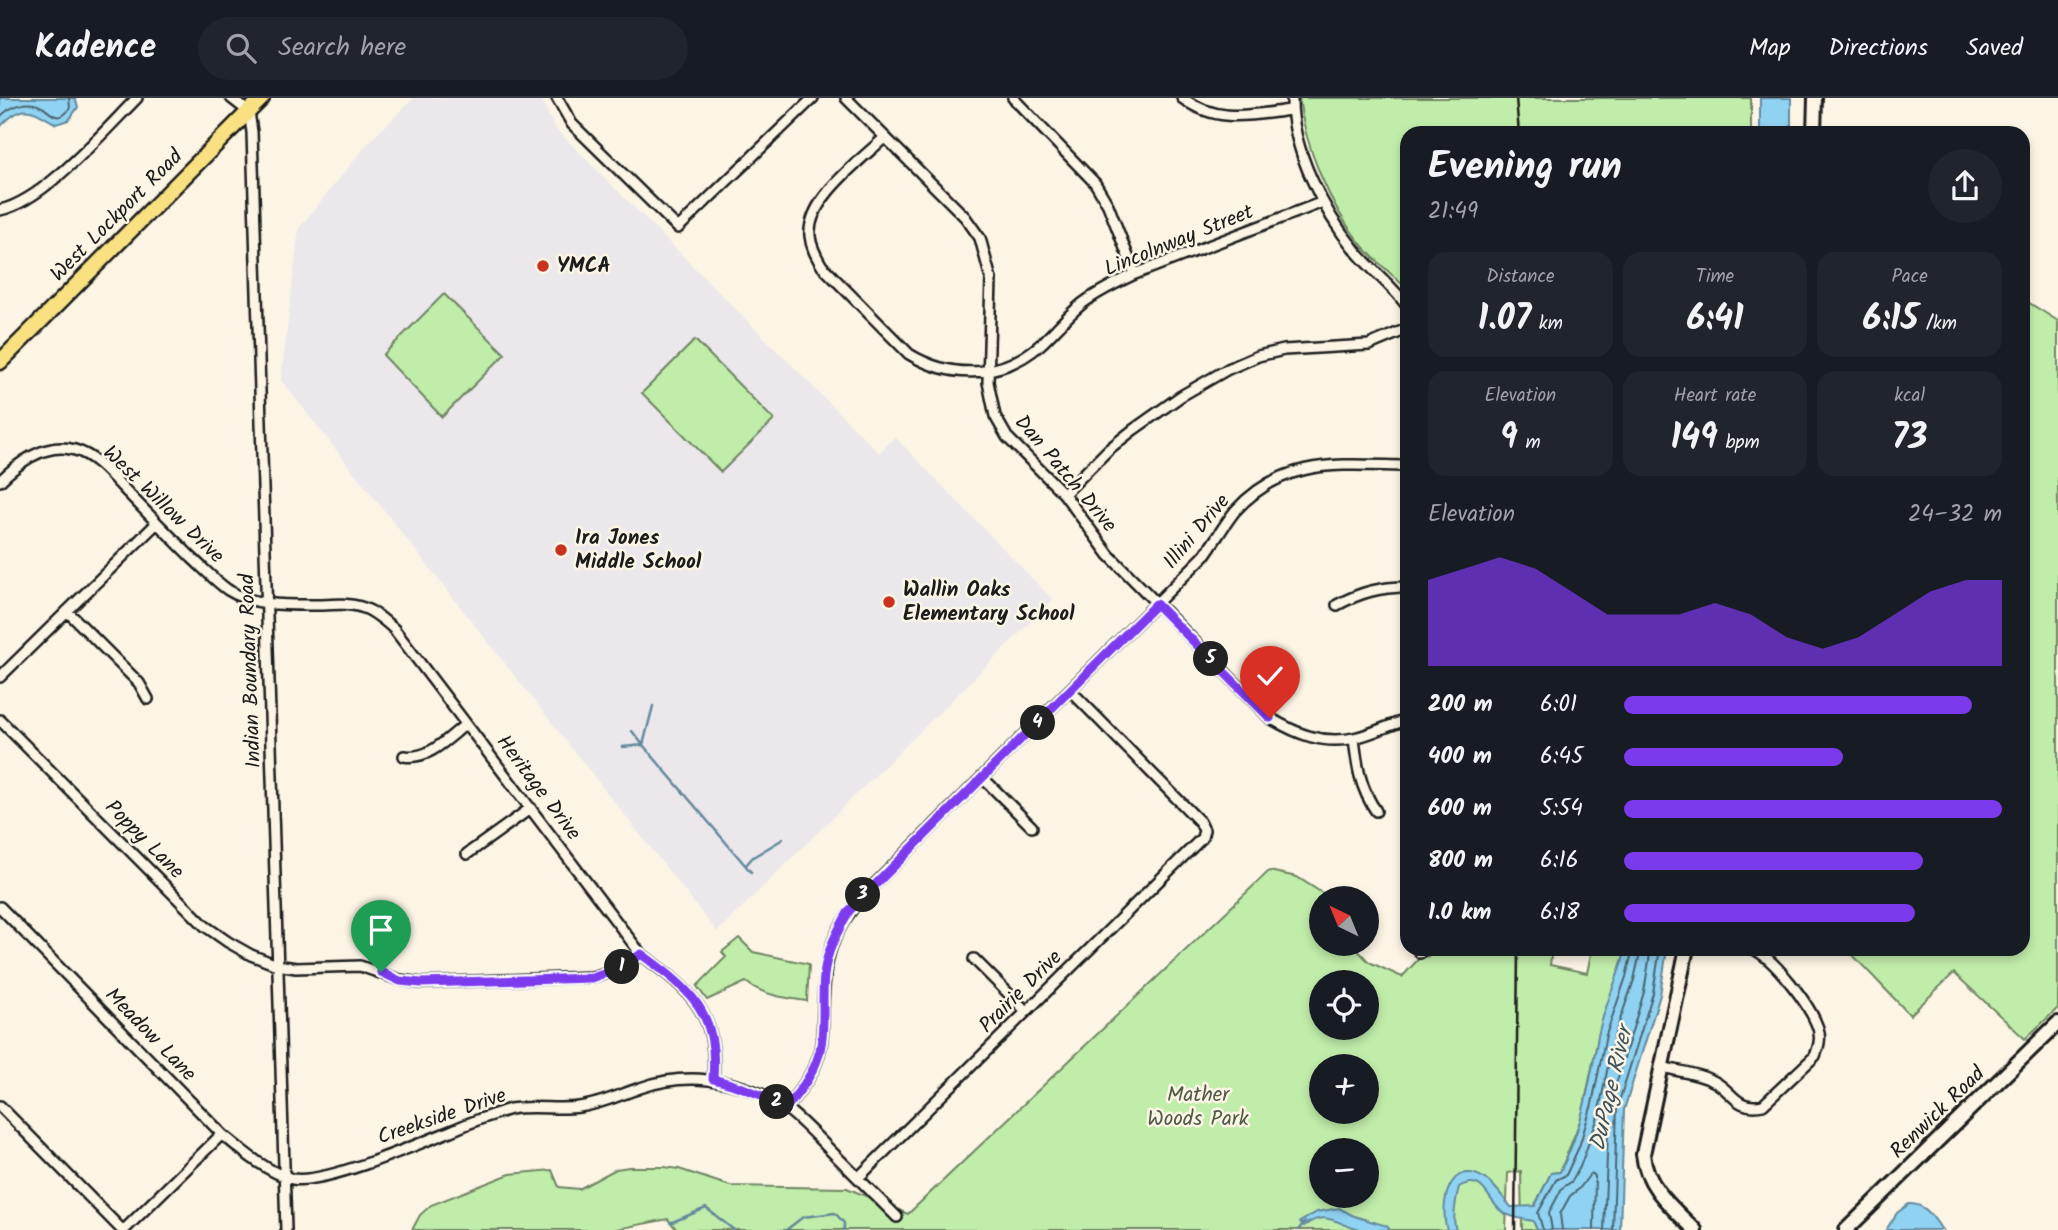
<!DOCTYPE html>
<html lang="en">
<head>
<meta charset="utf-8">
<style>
	:root { --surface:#171b24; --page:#20242c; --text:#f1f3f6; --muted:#9ea1a6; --line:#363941; --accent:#7c3aed }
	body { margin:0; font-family:Kalam,sans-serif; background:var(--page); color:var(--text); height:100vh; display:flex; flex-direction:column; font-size:26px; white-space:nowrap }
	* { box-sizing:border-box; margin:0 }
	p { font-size:23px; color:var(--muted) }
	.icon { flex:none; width:38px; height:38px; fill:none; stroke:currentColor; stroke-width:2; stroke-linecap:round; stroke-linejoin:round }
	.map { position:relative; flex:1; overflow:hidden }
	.side { position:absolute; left:1400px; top:28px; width:630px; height:830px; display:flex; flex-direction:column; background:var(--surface); border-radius:21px; box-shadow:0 4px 10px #0003 }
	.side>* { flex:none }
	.needle { width:46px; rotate:317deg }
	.controls { position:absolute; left:1309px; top:788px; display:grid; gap:14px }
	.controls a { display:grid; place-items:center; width:70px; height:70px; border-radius:50%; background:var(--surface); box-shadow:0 4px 10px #0003; font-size:35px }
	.pin { position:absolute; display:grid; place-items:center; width:60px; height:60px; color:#fff; margin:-72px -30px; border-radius:50% 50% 50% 0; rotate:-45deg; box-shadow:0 0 7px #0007 }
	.pin .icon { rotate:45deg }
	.km { position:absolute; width:35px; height:35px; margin:-18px; border-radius:50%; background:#222; color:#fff; font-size:19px; line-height:35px; text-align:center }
	.round { display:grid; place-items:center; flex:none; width:74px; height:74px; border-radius:37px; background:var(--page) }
	.summary { display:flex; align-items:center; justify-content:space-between; height:119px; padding:0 28px }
	h1 { font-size:38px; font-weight:600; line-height:52px }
	.figures { display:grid; grid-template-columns:repeat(3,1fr); gap:10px; height:119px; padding:7px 28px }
	.figures div { display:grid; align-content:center; border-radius:18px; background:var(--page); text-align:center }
	.figures b { font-size:35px; font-weight:600 }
	.figures small { font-size:19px; font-weight:400 }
	.figures p { font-size:19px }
	.chart { height:196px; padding:14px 28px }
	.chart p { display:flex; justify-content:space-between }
	.chart svg { width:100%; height:126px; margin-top:7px; fill:var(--accent); opacity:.7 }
	ul { padding:0 28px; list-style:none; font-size:23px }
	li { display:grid; grid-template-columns:112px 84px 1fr; align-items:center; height:52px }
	li i { height:18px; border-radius:9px; background:var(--accent) }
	header { display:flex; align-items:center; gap:42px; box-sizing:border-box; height:98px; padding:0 35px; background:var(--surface); border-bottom:2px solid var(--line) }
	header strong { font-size:33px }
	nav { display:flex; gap:38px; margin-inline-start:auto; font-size:24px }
	.search { width:490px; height:63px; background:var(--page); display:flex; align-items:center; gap:18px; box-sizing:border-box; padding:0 24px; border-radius:38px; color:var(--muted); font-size:26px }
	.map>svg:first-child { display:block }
	.built { fill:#ebe7eb }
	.green { fill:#c1edaa; stroke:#6e8463; stroke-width:2; fill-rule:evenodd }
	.water { fill:#90d2f2; stroke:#62899c; stroke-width:2 }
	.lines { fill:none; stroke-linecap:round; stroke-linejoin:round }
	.shore { stroke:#4a6572; stroke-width:2 }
	.stream { stroke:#62899c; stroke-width:2.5 }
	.street-casing { stroke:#1c1c1c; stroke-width:14 }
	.secondary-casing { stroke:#1c1c1c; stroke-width:18 }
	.primary-casing { stroke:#1c1c1c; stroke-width:19 }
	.street { stroke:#fcf5e5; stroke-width:9 }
	.secondary { stroke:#fcf5e5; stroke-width:12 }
	.primary { stroke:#f9e181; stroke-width:14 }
	.rail { stroke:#1c1c1c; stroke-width:2.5 }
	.route-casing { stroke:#fff; stroke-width:14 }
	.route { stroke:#7c3aed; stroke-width:9 }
	.poi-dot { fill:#c8321e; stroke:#fcf5e5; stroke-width:2.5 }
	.labels { text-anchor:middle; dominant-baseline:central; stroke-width:5; stroke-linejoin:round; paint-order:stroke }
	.street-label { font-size:21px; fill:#1c1c1c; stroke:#fcf5e5 }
	.poi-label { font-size:21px; font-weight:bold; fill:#1c1c1c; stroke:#fcf5e5; text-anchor:start }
	.park-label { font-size:21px; fill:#4e5b47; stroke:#fcf5e5 }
	.water-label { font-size:23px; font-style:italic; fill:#3f535c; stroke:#fcf5e5 }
</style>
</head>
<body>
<header>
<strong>Kadence</strong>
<div class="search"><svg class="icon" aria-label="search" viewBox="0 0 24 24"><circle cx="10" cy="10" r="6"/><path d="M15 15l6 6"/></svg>Search here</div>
<nav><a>Map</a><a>Directions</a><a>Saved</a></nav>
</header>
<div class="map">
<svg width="2058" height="1132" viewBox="0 0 2058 1132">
	<rect width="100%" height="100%" fill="#fcf5e5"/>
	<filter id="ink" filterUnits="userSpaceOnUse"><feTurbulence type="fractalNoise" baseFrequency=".0143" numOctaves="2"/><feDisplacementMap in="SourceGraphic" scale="14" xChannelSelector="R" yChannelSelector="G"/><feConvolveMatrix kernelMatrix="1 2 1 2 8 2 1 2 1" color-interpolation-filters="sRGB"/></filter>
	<g filter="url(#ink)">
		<path class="built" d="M414 0H541L554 29 879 355 895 339 1053 502 717 834 281 282 299 130 370 43Z"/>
		<path class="green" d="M1299 0H1751V35H1407V191C1392 176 1374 162 1360 145 1329 107 1305 48 1299 0Z
			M444 196 505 256 442 319 383 257Z
			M2023 201 2058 223V910L2025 941 1954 875 1910 917 1847 851 2023 850Z
			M695 242 774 322 721 374 642 295Z
			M1269 773 1297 779 1330 800H1321V845H1351L1369 864 1402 879 1424 855 1428 859 1434 851H1552L1550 867 1587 875 1592 851H1626L1599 935 1582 1018 1560 1074 1551 1075 1531 1115 1537 1132H1522L1521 1073 1508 1075 1506 1132H677L668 1121 612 1132H412L420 1117 431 1107 510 1076 552 1072 559 1089 579 1091 616 1071 629 1069H664L679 1071 730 1088 847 1090 908 1116ZM1321 884H1367V929H1321ZM1321 968H1367V1013H1321ZM1321 1052H1367V1097H1321Z
			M739 840 753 854 809 866 807 903C786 900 762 897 746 884L707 902 697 888 726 859 722 854Z"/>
		<path class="water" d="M0 0H75L78 9 69 22 56 26C31 11 23 4 0 29Z
			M1760 0H1791V35H1760Z
			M1626 851H1667L1660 897 1624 1012 1620 1132H1537L1533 1123C1523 1121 1510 1120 1501 1113 1487 1102 1484 1075 1459 1089 1456 1099 1452 1122 1456 1132H1447C1439 1108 1449 1059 1484 1080 1495 1086 1502 1099 1511 1109L1535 1108 1551 1075 1560 1074C1582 1032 1590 984 1598 938 1604 908 1618 880 1626 851Z
			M1909 1106C1925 1105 1933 1119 1942 1132H1886L1897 1115Z
			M1339 1110 1354 1118 1387 1128 1390 1132C1381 1132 1371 1132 1362 1132 1339 1129 1328 1110 1304 1128L1300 1124 1317 1114Z"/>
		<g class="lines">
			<path class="shore" d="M0 19C10 8 28 1 42 9 46 11 51 17 56 18 63 20 67 14 70 10L69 0
				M1543 1132 1538 1115 1556 1082 1566 1077 1579 1049 1592 1006 1606 937 1626 879 1633 850
				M1552 1132 1549 1115 1562 1090 1571 1084 1580 1069 1597 1022 1614 939 1634 882 1641 850
				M1562 1132 1560 1116 1570 1098 1579 1091 1591 1075 1595 1078 1594 1132
				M1604 1132 1609 1009 1644 894 1651 850
				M1613 1132 1617 1010 1653 895 1660 850"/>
			<path class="stream" d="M653 608 643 647 751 774
				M632 633 643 647
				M623 649 643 647
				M746 767 753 759 783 741
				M670 1125 706 1110 734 1132
				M786 1132 803 1119 835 1115 844 1125V1132
				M1298 1132 1305 1124"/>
			<defs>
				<path id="street" d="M231 0 249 14 252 34 286 1132
					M557 0 572 26 678 130 813 0
					M846 0 965 119 980 140 991 181 988 284 995 318 1007 339 1064 396 1109 457 1270 620C1297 636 1323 647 1354 640 1372 636 1389 627 1407 622
					M1013 0 1095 85 1108 107 1135 176
					M1182 0C1218 26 1250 17 1291 12
					M1292 0C1291 50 1324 115 1355 152 1371 172 1392 187 1407 208
					M884 40C860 63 807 101 810 138 811 149 816 158 822 168L909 256C952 282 1002 280 1040 247 1055 233 1068 217 1083 205 1099 193 1118 184 1135 176L1323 104
					M0 112C44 103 104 33 137 0
					M0 383C19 364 46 343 75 352 97 358 113 380 128 395 149 417 171 439 192 460 204 471 215 483 228 492 255 509 291 507 322 507 336 506 350 505 364 510 375 514 385 523 394 531L641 856C691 893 718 914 713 981
					M1064 396 1109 351 1133 332 1181 298 1228 271 1258 258 1284 252 1369 247 1407 231
					M1337 507C1361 494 1380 489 1407 489
					M67 513 139 585 148 601
					M0 579 157 425
					M0 622 205 828 228 844 251 857 277 867 296 870 360 868 400 882 421 885 592 879 621 871 641 856
					M1354 640C1357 668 1360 690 1376 713
					M404 658C429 662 448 640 466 626
					M982 679 1032 729
					M467 756 531 710
					M0 809 222 1036C240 1051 269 1076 293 1081 329 1087 441 1036 480 1021 490 1018 500 1014 510 1011 533 1007 557 1012 579 1009 601 1006 619 997 640 990 679 976 721 979 759 995 787 1006 808 1030 829 1051 852 1074 874 1096 897 1119
					M1420 855 1424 850
					M974 861 1026 913
					M1662 969C1677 973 1696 975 1711 982 1733 991 1734 1013 1763 1007L1815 958C1819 948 1821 940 1818 930 1810 907 1774 859 1751 850
					M0 1008 122 1132
					M786 1010C797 996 809 982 816 965 823 948 823 929 823 911 824 862 830 834 864 797L1204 458C1215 443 1224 427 1235 413 1285 358 1341 367 1407 368
					M858 1080 1202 740 1204 732 1200 724 1070 592
					M124 1132 222 1036"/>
				<path id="secondary" d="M1814 35 1815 0
					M1687 850 1643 1056C1646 1089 1673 1110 1695 1132
					M1846 1132 2058 925"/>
				<path id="primary" d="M0 264 262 0"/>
			</defs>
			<use href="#street" class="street-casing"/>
			<use href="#secondary" class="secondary-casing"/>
			<use href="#primary" class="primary-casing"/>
			<use href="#street" class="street"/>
			<use href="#secondary" class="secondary"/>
			<use href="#primary" class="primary"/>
			<path class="rail" d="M1516 0 1519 35
				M1515 1132 1518 850"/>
		</g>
	</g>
	<g class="lines" filter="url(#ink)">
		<defs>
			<path id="route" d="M381 874 400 883 421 885 592 880 621 870 641 856C692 893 718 914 713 981 741 988 762 996 786 1010 797 996 809 982 816 965 827 938 821 907 824 878 826 854 837 834 849 813L1156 506 1270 620"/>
		</defs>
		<use href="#route" class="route-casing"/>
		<use href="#route" class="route"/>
	</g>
	<g class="poi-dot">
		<circle cx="543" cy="168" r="7"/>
		<circle cx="561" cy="452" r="7"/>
		<circle cx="889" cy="504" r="7"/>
	</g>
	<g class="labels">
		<g class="street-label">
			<text transform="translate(117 118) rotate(-45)">West Lockport Road</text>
			<text transform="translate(1179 143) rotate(-22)">Lincolnway Street</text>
			<text transform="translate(1065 376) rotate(50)">Dan Patch Drive</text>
			<text transform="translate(163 407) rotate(44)">West Willow Drive</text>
			<text transform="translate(1197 434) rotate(-50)">Illini Drive</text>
			<text transform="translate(251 573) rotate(-92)">Indian Boundary Road</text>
			<text transform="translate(538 690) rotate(53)">Heritage Drive</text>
			<text transform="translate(144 742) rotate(45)">Poppy Lane</text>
			<text transform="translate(1021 894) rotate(-45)">Prairie Drive</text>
			<text transform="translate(150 937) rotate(46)">Meadow Lane</text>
			<text transform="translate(1938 1015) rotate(-44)">Renwick Road</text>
			<text transform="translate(442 1019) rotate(-19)">Creekside Drive</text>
		</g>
		<g class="poi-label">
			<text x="557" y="168">YMCA</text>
			<text x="575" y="440">Ira Jones<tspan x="575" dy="24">Middle School</tspan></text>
			<text x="903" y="492">Wallin Oaks<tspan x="903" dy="24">Elementary School</tspan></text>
		</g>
		<g class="park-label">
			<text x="1198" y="997">Mather<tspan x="1198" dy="24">Woods Park</tspan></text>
		</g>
		<g class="water-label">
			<text transform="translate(1612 991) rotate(-77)">DuPage River</text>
		</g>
	</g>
</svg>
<div class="controls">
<a><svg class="needle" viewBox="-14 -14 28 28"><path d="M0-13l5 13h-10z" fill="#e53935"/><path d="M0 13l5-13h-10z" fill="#9ea1a6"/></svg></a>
<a><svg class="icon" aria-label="locate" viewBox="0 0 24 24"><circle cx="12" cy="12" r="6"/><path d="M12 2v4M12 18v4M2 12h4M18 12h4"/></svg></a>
<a>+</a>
<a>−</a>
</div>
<div class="pin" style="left:381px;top:874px;background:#1e9e55"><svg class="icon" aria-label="arrive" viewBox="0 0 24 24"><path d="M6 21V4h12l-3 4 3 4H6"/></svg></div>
<div class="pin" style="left:1270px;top:620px;background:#d93025"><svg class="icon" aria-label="check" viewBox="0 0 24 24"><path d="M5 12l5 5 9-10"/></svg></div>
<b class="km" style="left:622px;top:869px">1</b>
<b class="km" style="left:777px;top:1004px">2</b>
<b class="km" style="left:863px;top:797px">3</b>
<b class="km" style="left:1038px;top:625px">4</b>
<b class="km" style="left:1211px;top:561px">5</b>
<section class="side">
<div class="summary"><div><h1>Evening run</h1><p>21:49</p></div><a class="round"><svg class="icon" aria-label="share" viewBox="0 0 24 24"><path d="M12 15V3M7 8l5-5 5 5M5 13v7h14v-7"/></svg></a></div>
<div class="figures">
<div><p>Distance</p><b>1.07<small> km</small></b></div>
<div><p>Time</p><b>6:41</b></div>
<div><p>Pace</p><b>6:15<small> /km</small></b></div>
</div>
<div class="figures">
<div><p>Elevation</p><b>9<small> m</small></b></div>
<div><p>Heart rate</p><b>149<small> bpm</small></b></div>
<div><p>kcal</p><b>73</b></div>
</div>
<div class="chart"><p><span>Elevation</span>24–32 m</p>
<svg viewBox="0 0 160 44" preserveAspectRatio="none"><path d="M0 44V14L10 10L20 6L30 10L40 18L50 26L60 26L70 26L80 22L90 26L100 34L110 38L120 34L130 26L140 18L150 14L160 14V44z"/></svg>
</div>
<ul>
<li><b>200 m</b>6:01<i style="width:92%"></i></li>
<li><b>400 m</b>6:45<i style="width:58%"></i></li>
<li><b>600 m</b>5:54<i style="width:100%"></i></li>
<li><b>800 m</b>6:16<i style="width:79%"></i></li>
<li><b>1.0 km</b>6:18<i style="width:77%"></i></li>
</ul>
</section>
</div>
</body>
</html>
